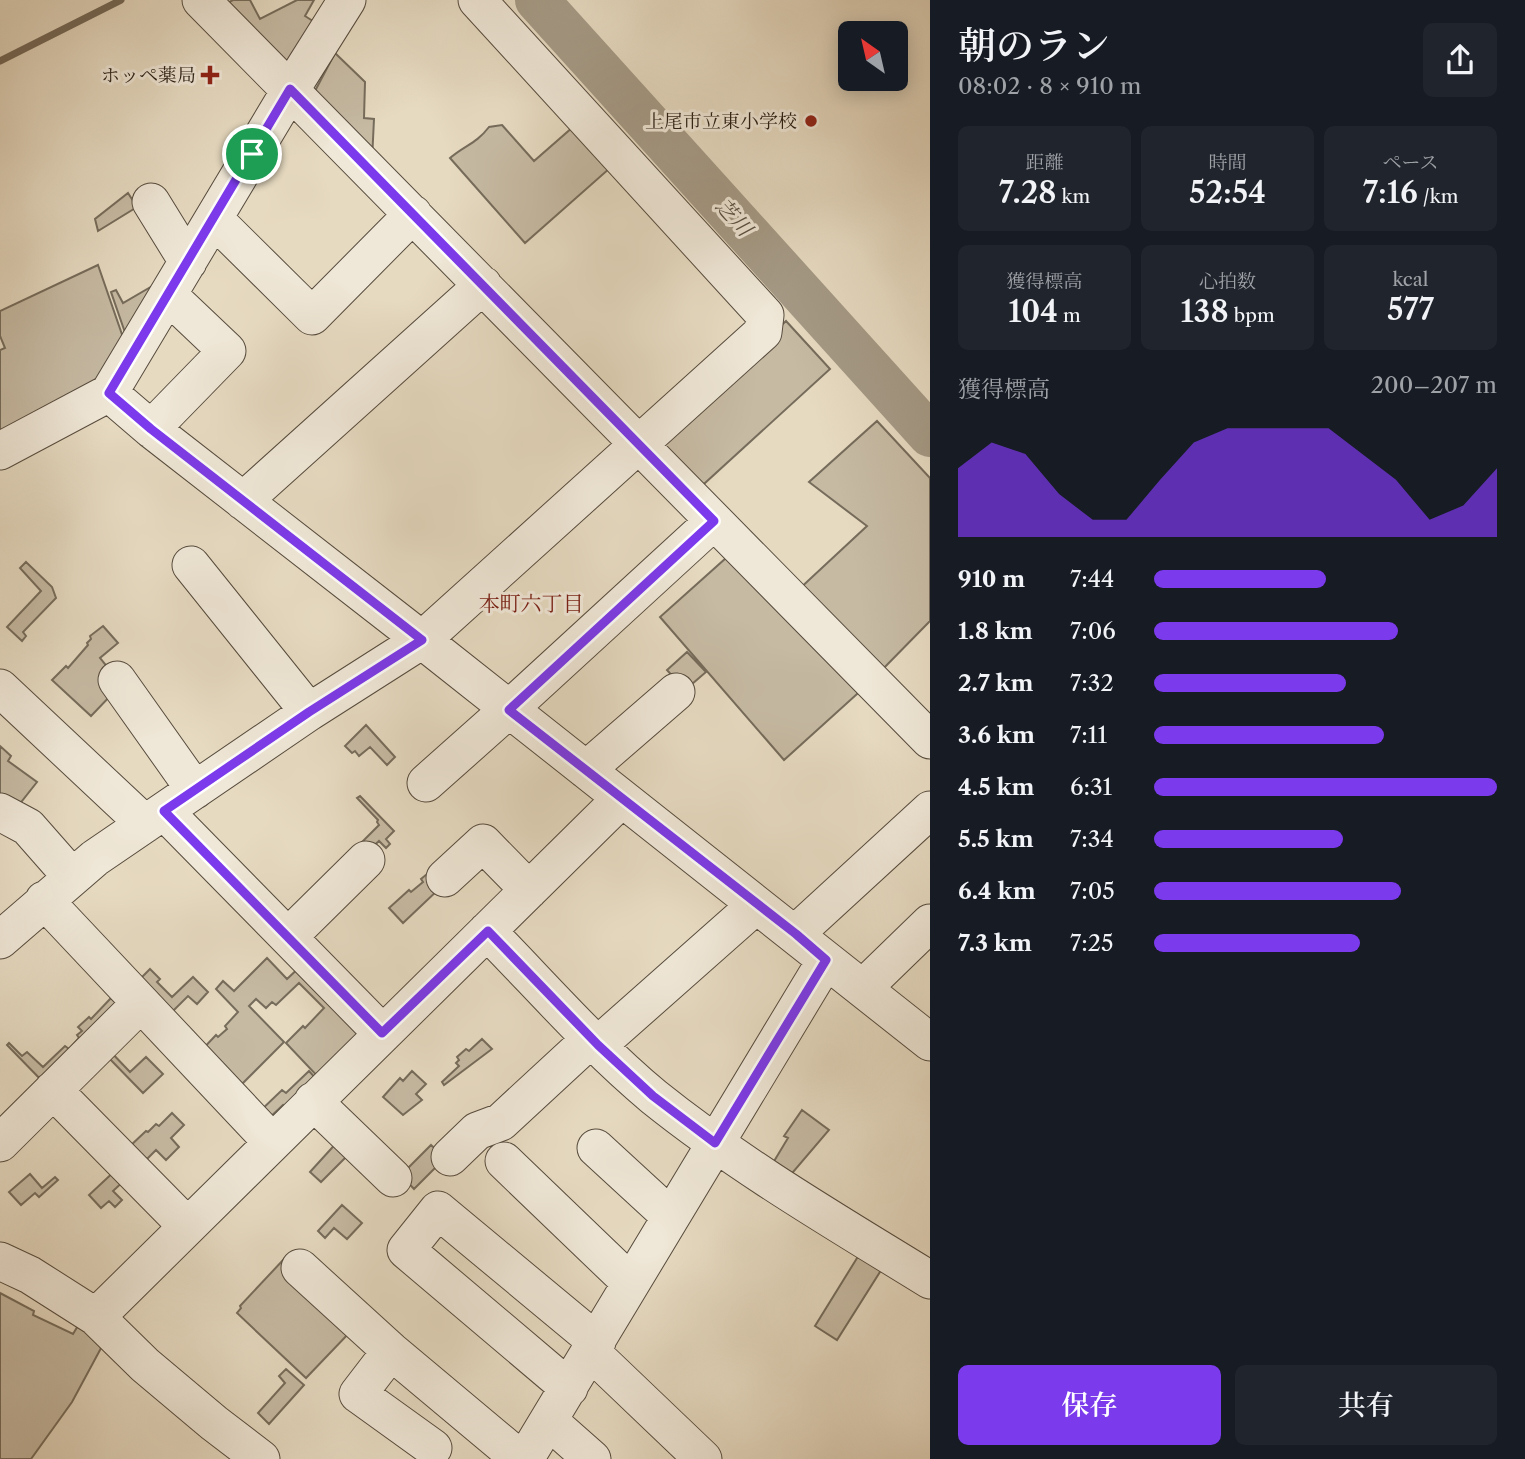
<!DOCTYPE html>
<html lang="ja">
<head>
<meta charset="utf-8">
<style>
	:root { --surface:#171b24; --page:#20242c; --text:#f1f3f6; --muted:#9ea1a6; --accent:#7c3aed }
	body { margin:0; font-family:"Libre Caslon Text","Noto Serif JP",serif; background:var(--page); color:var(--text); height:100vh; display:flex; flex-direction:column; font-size:26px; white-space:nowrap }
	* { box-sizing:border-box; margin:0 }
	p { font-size:23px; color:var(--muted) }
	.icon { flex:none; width:38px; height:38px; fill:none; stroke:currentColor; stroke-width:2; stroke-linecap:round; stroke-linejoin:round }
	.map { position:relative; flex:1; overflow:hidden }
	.side { display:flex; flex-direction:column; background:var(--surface); width:595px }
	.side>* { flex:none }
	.needle { width:46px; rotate:326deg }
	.tools { position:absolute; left:838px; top:21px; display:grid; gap:14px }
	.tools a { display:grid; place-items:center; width:70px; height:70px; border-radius:10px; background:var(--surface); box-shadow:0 4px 18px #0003; font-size:35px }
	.pin { position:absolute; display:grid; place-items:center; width:60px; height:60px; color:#fff; margin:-30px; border:4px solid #fff; border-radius:50%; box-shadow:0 2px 7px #0007 }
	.round { display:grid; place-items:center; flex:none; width:74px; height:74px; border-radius:10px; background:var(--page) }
	.headline { display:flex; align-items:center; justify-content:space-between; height:119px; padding:0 28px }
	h1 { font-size:38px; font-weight:600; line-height:52px }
	.metrics { display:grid; grid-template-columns:repeat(3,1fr); gap:10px; height:119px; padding:7px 28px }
	.metrics div { display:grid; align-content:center; border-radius:10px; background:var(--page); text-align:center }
	.metrics b { font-size:30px; font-weight:600 }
	.metrics small { font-size:19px; font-weight:400 }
	.metrics p { font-size:19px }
	.chart { height:196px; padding:14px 28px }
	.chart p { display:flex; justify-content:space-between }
	.chart svg { width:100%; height:126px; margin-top:7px; fill:var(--accent); opacity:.7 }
	.action { display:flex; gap:14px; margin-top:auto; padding:14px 28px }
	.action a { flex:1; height:80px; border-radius:10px; background:var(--accent); color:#fff; font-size:28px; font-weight:600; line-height:80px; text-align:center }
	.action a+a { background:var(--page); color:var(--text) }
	ul { padding:0 28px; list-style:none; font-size:23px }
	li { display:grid; grid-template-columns:112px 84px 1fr; align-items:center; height:52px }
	li i { height:18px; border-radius:9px; background:var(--accent) }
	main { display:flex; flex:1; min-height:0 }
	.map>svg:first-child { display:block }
	.green { fill:#c6baa3; stroke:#766c5b; stroke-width:2 }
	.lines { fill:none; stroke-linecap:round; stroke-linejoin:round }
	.stream { stroke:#736858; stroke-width:7 }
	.river { stroke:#a59a86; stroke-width:44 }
	.minor-casing { stroke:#574c3e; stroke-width:39 }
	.minor { stroke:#efe7d7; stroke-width:37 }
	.route-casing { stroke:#fff; stroke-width:14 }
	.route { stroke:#7c3aed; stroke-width:9 }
	.poi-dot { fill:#8f2418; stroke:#efe7d7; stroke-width:2.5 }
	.labels { text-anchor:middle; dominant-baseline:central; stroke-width:6; stroke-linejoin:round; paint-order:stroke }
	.poi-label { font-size:19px; fill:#271d13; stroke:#efe7d7; text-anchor:end }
	.water-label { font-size:21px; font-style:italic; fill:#594f41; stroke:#efe7d7 }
	.neighbourhood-label { font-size:21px; fill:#7a1f14; stroke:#efe7d7 }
</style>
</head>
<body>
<main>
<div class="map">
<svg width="930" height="1459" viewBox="0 0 930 1459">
	<rect width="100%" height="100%" fill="#e6dac1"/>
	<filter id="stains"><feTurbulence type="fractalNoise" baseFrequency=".00286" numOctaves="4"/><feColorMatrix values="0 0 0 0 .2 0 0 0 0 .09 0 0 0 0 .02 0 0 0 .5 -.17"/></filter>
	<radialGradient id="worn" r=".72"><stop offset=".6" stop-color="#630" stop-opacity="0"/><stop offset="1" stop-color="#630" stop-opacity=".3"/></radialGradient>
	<path class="green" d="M233 0H250L260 19 297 0H314L305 16 316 23 291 66 220 7Z
		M335 53 365 82 364 118 374 119 372 160 315 91Z
		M502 125 534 161 573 127 610 168 525 243 450 158C465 145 476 144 489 127Z
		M128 193 137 207 98 231 95 219Z
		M98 265 127 349 105 386 0 441V350L5 348 0 336V311Z
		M154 285 129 344 111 292 116 290 123 303Z
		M786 321 830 369 694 493 650 448Z
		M877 421 930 478V621L877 675 796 592 867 526 809 482Z
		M735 550 867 685 784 760 660 617Z
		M26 562 52 587 56 598 23 632 26 636 22 641 7 627 41 591 20 568Z
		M103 626 118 643 100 658 113 674 116 690 91 716 52 680 66 666 68 668 88 645 87 643 91 639 90 636Z
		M687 652 706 672 685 690 667 670Z
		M366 725 395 757 387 765 370 747 359 756 355 751 352 753 345 746Z
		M0 746 11 756 8 761 37 782 3 825 0 824Z
		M360 796 394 831 386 839 390 844 386 848 379 841 366 853 359 845 379 825 377 822 378 820 357 798Z
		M427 874 440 888 403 923 389 908 409 890 411 892 423 882 421 879Z
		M267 958 287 979 303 964 366 1028 322 1081 286 1043 303 1026 305 1028 324 1008 299 983 276 1005 272 1002 266 1008 256 999 249 1006 284 1042 235 1091 198 1054 216 1035 218 1037 227 1029 225 1026 238 1012 216 989 223 981 234 991Z
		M150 969 160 979 157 982 172 997 193 977 208 992 197 1004 188 996 173 1011 134 985Z
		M111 998 124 1011 47 1086 7 1045 9 1043 22 1056 27 1052 43 1067 65 1046 69 1049 79 1038 77 1035 82 1031 78 1027 89 1017 91 1019Z
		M482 1039 492 1049 444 1085 442 1082 459 1066 456 1063 459 1060 457 1057 466 1049 469 1051Z
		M108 1049 130 1072 146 1057 163 1074 143 1093 104 1053Z
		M309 1071 320 1083 289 1112 283 1105 265 1122 257 1114 282 1090 286 1093Z
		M412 1071 426 1084 416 1094 422 1100 403 1115 383 1097 400 1078 403 1081Z
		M802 1110 829 1130 788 1178 770 1168 788 1138 784 1136Z
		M172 1113 184 1125 171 1138 179 1147 166 1160 156 1150 139 1167 129 1147 146 1131 148 1132 156 1124 159 1126Z
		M340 1139 352 1151 321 1182 310 1172Z
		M431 1145 445 1158 414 1189 401 1175Z
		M118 1168 127 1178 113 1191 122 1200 115 1207 109 1201 101 1208 89 1195Z
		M30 1174 42 1188 55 1177 58 1180 39 1197 35 1193 21 1205 9 1192Z
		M342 1205 362 1223 347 1239 334 1228 325 1238 318 1231Z
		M862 1250 885 1264 837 1340 815 1326Z
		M284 1259 352 1330 306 1378 237 1313 241 1308 240 1306Z
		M0 1293 34 1311 33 1315 73 1334 82 1319 107 1337 72 1402 31 1459H0Z
		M286 1369 304 1385 269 1424 258 1413 285 1383 279 1376Z"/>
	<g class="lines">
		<path class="stream" d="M0 61 121 0"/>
		<path class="river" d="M537 0 930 435"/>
		<defs>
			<path id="minor" d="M201 0 930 740
				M151 202 188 262
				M214 219 312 316 413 214
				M109 393 151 429 422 640 930 1042
				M151 429 227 351 168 295
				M0 451 109 393 291 89 347 0
				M243 501 483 285
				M191 565 309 712
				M117 680 195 790
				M0 688 145 824
				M586 770 676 692
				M426 783 508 710 714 521
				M164 811 382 1033
				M0 812 28 827 72 877
				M445 878 483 843 529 890
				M44 900 272 1142
				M487 931C542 987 594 1047 654 1097 740 1166 836 1222 930 1280
				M795 934 930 810
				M288 937 366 860
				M0 940 95 858 309 712 422 640 763 332 765 315 477 0
				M863 988 930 923
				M598 1045 756 905
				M53 1090 187 1226
				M313 1101 393 1178
				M0 1143 141 1003
				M596 1148 671 1217
				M450 1157 477 1131 501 1122 581 1048 589 1037
				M504 1161 631 1283
				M0 1261 30 1275 96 1317 145 1365 214 1423 261 1459
				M300 1268 391 1351 520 1459
				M96 1317 621 799
				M391 1351 358 1394 433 1448
				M591 1352 703 1459
				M569 1388 406 1250 438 1210 597 1342
				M549 1421 592 1459
				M525 1459 826 960"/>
		</defs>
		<use href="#minor" class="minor-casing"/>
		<use href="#minor" class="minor"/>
	</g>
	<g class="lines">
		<defs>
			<path id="route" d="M290 89 714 521 509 710 796 934 826 960 715 1143 653 1096 598 1045 488 931 382 1033 164 811 309 712 422 640 151 429 109 393Z"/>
		</defs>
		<use href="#route" class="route-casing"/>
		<use href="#route" class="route"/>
	</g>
	<g class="poi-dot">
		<path d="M206.5 64.5h7v7h7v7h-7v7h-7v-7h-7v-7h7z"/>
		<circle cx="811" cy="121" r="7"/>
	</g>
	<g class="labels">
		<g class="poi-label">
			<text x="196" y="75">ホッペ薬局</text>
			<text x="797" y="121">上尾市立東小学校</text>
		</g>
		<g class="water-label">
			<text transform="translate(734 217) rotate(48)">芝川</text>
		</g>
		<g class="neighbourhood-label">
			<text x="531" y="603">本町六丁目</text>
		</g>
	</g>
	<rect width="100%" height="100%" filter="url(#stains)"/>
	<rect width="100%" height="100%" fill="url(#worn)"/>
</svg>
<div class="tools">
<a><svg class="needle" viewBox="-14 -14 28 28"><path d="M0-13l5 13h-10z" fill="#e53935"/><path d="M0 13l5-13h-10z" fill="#9ea1a6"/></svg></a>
</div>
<div class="pin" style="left:252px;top:154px;background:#1e9e55"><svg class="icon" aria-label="arrive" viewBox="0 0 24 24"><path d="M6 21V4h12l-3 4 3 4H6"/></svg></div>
</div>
<section class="side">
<div class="headline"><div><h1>朝のラン</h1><p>08:02 · 8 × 910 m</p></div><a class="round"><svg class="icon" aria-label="share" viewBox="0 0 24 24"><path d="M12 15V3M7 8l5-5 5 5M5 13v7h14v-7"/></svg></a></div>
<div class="metrics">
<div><p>距離</p><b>7.28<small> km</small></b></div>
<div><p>時間</p><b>52:54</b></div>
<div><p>ペース</p><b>7:16<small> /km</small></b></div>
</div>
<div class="metrics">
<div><p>獲得標高</p><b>104<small> m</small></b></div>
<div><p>心拍数</p><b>138<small> bpm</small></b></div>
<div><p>kcal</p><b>577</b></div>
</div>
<div class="chart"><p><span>獲得標高</span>200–207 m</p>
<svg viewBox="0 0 160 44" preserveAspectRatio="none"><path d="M0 44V20L10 11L20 15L30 29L40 38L50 38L60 24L70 11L80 6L90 6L100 6L110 6L120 15L130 24L140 38L150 33L160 20V44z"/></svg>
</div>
<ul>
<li><b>910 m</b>7:44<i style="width:50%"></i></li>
<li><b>1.8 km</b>7:06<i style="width:71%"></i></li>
<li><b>2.7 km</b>7:32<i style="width:56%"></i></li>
<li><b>3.6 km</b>7:11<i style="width:67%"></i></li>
<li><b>4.5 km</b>6:31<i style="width:100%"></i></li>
<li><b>5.5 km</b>7:34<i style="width:55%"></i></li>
<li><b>6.4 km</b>7:05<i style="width:72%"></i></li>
<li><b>7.3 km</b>7:25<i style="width:60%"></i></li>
</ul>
<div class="action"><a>保存</a><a>共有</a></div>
</section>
</main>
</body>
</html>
